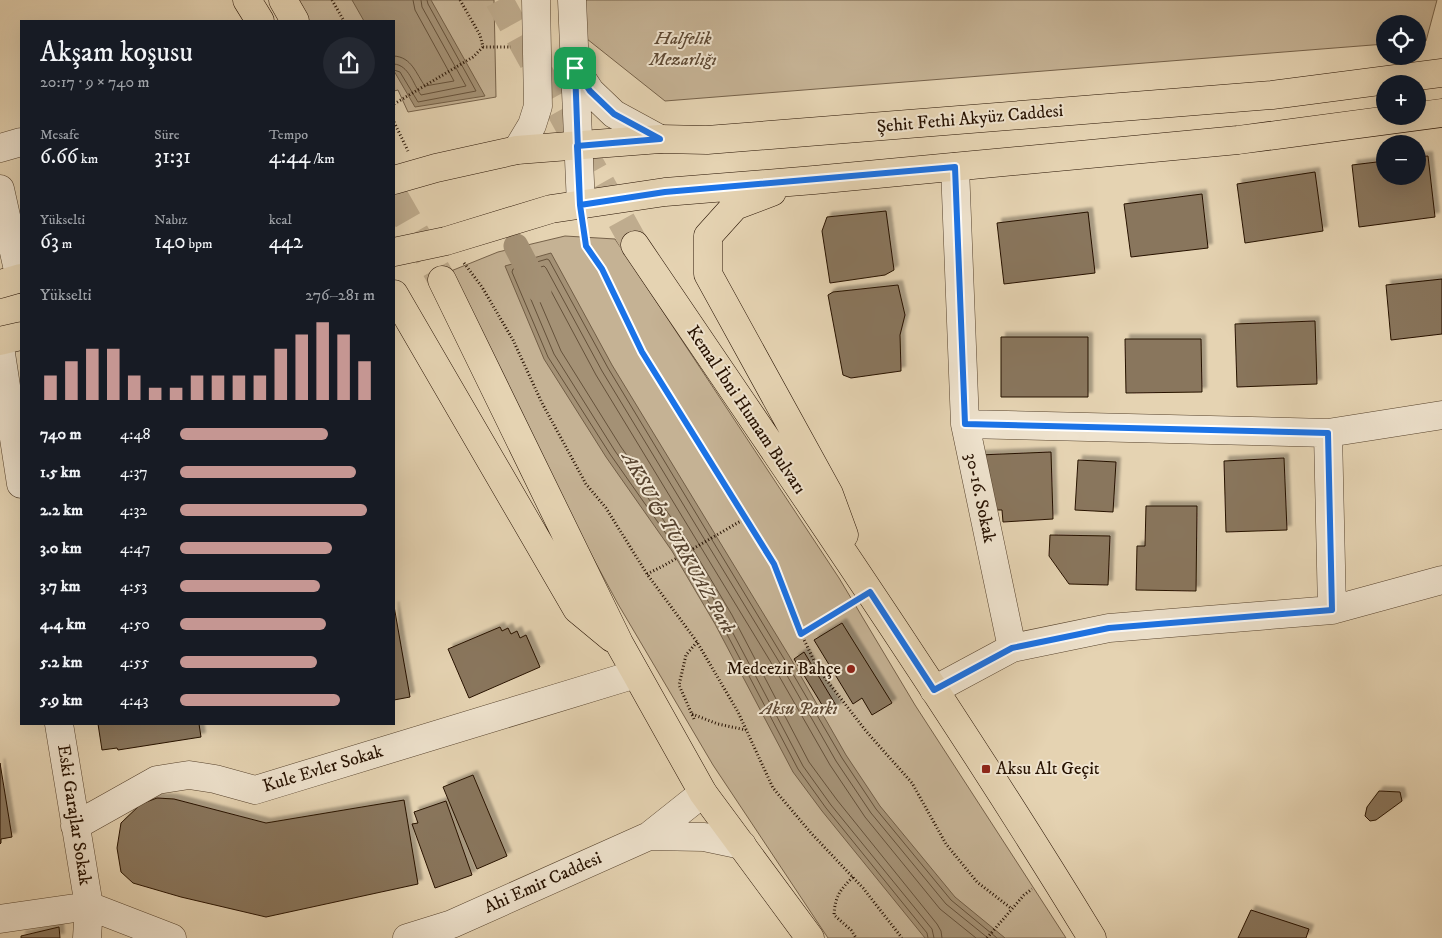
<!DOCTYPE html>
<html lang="tr">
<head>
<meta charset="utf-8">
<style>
	:root { --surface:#171b24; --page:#242831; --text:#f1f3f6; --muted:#9ea1a6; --accent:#c59692 }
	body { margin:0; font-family:"IM FELL DW Pica",serif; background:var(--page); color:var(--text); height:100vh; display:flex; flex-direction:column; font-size:19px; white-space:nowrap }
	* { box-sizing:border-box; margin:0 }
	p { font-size:16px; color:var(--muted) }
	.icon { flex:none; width:28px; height:28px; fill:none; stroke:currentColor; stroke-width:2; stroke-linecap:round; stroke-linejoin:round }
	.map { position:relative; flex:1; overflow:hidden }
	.sheet { position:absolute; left:20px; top:20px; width:375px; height:705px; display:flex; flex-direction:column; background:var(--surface); border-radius:0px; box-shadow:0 5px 20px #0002 }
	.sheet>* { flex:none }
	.tools { position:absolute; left:1376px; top:15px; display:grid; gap:10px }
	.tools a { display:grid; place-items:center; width:50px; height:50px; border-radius:50%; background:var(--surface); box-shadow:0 5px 20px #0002; font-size:25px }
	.pin { position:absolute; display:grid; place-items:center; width:42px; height:42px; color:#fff; margin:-21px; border-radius:10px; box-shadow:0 2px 8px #0006 }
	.round { display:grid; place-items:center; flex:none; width:52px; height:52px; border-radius:26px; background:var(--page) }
	.summary { display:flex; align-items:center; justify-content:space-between; height:85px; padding:0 20px }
	h1 { font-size:28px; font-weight:600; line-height:38px }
	.figures { display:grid; grid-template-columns:repeat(3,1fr); gap:8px; height:85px; padding:5px 20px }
	.figures div { display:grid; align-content:center }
	.figures b { font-size:21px; font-weight:600 }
	.figures small { font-size:14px; font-weight:400 }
	.figures p { font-size:14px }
	.chart { height:140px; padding:10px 20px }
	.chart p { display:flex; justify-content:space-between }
	.chart svg { width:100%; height:90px; margin-top:5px; stroke:var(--accent); stroke-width:6 }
	ul { padding:0 20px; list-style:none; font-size:16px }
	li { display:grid; grid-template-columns:80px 60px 1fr; align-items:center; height:38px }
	li i { height:12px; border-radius:6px; background:var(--accent) }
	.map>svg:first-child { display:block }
	.green { fill:#c5b294; stroke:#76624a }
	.water { fill:#a49175; stroke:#725e46 }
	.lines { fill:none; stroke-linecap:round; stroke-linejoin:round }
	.shore { stroke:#65513a; stroke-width:1 }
	.canal { stroke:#a49175; stroke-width:25 }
	.building { fill:#89765d; stroke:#261100; filter:url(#shadow) }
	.major-tunnel { stroke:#bfac8e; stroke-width:28; stroke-dasharray:28 14; stroke-linecap:butt }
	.minor-casing { stroke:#56422c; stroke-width:29 }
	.major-casing { stroke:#261100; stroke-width:29 }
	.path { stroke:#261100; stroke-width:3; stroke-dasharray:1 2.5; stroke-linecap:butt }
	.minor { stroke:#eee2cd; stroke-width:28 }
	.major { stroke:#e5d3b2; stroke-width:28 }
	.route-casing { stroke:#fff; stroke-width:10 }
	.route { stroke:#1a73e8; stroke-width:6 }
	.poi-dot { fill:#8f2418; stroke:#eee2cd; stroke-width:2 }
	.labels { text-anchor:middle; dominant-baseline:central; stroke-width:4; stroke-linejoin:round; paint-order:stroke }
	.park-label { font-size:18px; font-style:italic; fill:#5e4934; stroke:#eee2cd }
	.street-label { font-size:18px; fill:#261100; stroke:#eee2cd }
	.poi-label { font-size:18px; fill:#261100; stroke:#eee2cd; text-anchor:end }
	.water-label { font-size:19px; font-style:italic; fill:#58442f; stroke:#eee2cd }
</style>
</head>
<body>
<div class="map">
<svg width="1442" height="938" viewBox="0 0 1442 938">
	<defs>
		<filter id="shadow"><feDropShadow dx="4.5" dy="-4.5" stdDeviation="1" flood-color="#0004"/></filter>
	</defs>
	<rect width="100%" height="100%" fill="#e5d3b2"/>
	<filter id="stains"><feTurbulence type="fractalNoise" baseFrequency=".004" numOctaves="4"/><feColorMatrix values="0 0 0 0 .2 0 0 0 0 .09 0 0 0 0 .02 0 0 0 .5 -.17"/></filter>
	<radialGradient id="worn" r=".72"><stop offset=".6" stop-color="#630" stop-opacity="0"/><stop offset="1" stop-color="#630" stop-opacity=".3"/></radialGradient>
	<path class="green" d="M296 0H494L496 97 408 112 398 90 394 91V21H307Z
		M582 0H1437L1426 41 1418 42V24H1385V44L665 101 582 35Z
		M565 236 615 239 839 578 915 705 1066 938H828L713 765 618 604 533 447 446 273 498 252Z"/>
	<path class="water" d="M352 0H431L485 96 415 107 394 71V21H364Z
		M551 253 612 365 791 659 846 755 880 806 955 897 1005 938H925L822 811 793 772 715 624 672 551 606 457 544 359 505 266Z"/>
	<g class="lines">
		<path class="shore" d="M394 56C412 57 416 74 425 86L454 81 415 10 413 0
			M394 64C409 65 413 84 421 95L466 86 422 7 421 0
			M394 70 400 72 418 102 476 91 428 4 427 0
			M928 938 927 933 826 808 798 769 720 621 676 548 610 454 548 357 512 272 513 269 547 259 549 260 608 368 786 662 842 758 876 809 951 900 997 938
			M934 938 932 929 831 805 803 766 725 618 681 545 615 451 554 354 521 276 522 273 544 266 546 268 602 371 781 665 836 761 871 813 946 904 988 938
			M942 938 941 931 937 924 837 800 809 762 732 615 688 541 621 447 561 351 531 281 532 278 540 275 543 276 596 375 775 669 830 765 865 817 940 909 976 938"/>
		<path class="canal" d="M516 246 539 290"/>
	</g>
	<path class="building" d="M1428 156 1435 217 1359 227 1352 165 1385 161V176H1418V157Z
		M1315 172 1323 231 1245 243 1237 184Z
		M1202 194 1208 248 1131 257 1124 204Z
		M886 211 894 270 885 275 830 283 822 231 827 217Z
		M1088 212 1095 273 1004 284 997 223Z
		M1442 279V334L1391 340 1386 285Z
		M898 285 905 315 900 335 901 371 851 378 843 375 828 295 833 292Z
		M1315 321 1317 384 1237 387 1235 324Z
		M1001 337H1088V397H1001Z
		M1125 339H1201L1202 392 1126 393Z
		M1051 452 1053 519 1003 522 1002 510H988L979 455Z
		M1284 458 1287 530 1226 532 1224 461Z
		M1078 460 1116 462 1113 512 1075 510Z
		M1146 506H1197L1196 591 1136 590 1137 546H1145Z
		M1050 535 1110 536 1108 585 1069 584 1049 556Z
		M394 606 410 697 394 700Z
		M842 623 892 703 872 715 862 698 853 704 814 640Z
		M500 627 502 631 508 628 511 634 517 631 520 638 526 635 540 667 469 698 448 649Z
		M804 652 837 707 827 713 794 659Z
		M98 724H199L201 737 118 750 117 748 102 750Z
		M0 763 12 837 1 839V843L0 844Z
		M473 775 507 856 477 869 443 787Z
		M1379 791 1400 792 1402 801 1376 820 1370 821 1365 816 1367 807Z
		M157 798 174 799 266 823 404 800 418 884 266 917 181 897 133 883 121 872 117 848 121 823 141 804Z
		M446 801 472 875 435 888 412 824 418 823 414 812Z
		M1251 910 1309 929 1306 938H1238Z
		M59 927 60 938H21V936Z"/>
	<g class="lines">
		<path class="major-tunnel" d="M499 0 635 245
			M394 196 442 280"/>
		<defs>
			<path id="minor" d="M572 0 581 205
				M575 68 590 91 614 114 660 139
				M0 148 21 142
				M517 150 532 125 538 106 536 0
				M955 167 965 424 1012 648
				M0 189 20 279
				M0 347 21 484
				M965 424 1328 433 1442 415
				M1328 433 1332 610
				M934 690 1012 648 1109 628 1332 610 1442 580
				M59 724 89 906 87 938
				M75 826 157 780 189 775 215 779 255 790 636 674
				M649 836 704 837 742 845
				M0 919 89 906 172 938
				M407 938 452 924 649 836 703 793"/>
			<path id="major" d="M247 0 260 21
				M283 0 295 21
				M394 180 436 168 517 150 660 139 707 140 1272 95 1442 73
				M772 192 735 206 708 236V274L829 494 844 535
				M635 245C790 474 948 702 1092 938
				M394 252 446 241 551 209 665 192 814 180 1238 140 1442 113
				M442 280 619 643 703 793 810 938
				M0 284 21 278
				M394 294 577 609 612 638
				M0 341 21 336"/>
		</defs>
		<use href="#minor" class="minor-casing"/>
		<use href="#major" class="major-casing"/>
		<path class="path" d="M332 0 344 21
			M460 0 480 35 483 47H511
			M394 104 473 57 483 47
			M394 122 408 151
			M584 229 586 246 602 269 642 352 774 563 797 625 818 669 866 731 912 783 946 844 977 882 1012 909
			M464 263 482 287 513 340 542 403 586 484 606 508 647 574 697 642 738 712 773 788 811 833 863 888 902 938
			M647 574 665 565 746 518
			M801 634 848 606
			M692 714 718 724 746 730
			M694 719 679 685 686 655 697 642
			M853 877C840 890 835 896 834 915L851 930 856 938
			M987 938 1024 895 1032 889"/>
		<use href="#minor" class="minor"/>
		<use href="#major" class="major"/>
	</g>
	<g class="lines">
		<defs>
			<path id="route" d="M575 68 580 205 586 246 602 269 642 352 774 564 801 634 870 592 934 690 1012 648 1109 628 1332 610 1328 433 965 424 955 167 665 192 580 205 577 146 660 139 614 114 590 91 575 68"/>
		</defs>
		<use href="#route" class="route-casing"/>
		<use href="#route" class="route"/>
	</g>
	<g class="poi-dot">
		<circle cx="851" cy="669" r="5"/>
		<rect x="981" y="764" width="10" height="10" rx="2.5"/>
	</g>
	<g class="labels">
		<g class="park-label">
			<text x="683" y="39">Halfelik<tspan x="683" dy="21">Mezarlığı</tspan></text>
			<text x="799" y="709">Aksu Parkı</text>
		</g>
		<g class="street-label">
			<text transform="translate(970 119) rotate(-5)">Şehit Fethi Akyüz Caddesi</text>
			<text transform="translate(746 410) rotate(56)">Kemal İbni Humam Bulvarı</text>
			<text transform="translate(980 498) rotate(78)">30-16. Sokak</text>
			<text transform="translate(323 769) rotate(-17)">Kule Evler Sokak</text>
			<text transform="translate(74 815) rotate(81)">Eski Garajlar Sokak</text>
			<text transform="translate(543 883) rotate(-24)">Ahi Emir Caddesi</text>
		</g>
		<g class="poi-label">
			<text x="841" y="669">Medcezir Bahçe</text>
			<text x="996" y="769" text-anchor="start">Aksu Alt Geçit</text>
		</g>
		<g class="water-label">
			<text transform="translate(678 543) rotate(60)">AKSU &amp; TURKUAZ Park</text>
		</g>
	</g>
	<rect width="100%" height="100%" filter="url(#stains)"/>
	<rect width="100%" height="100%" fill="url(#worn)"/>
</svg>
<div class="tools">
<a><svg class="icon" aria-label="locate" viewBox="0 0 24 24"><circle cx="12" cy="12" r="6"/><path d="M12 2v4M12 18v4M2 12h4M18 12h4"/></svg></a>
<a>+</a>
<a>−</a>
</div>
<div class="pin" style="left:575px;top:68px;background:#1e9e55"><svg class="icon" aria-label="arrive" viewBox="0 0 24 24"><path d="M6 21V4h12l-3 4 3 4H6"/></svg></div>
<section class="sheet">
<div class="summary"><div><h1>Akşam koşusu</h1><p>20:17 · 9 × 740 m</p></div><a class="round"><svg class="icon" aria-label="share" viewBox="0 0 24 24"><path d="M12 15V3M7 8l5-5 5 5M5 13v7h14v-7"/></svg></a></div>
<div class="figures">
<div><p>Mesafe</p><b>6.66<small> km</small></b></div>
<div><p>Süre</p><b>31:31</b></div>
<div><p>Tempo</p><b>4:44<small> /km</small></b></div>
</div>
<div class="figures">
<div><p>Yükselti</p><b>63<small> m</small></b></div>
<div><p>Nabız</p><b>140<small> bpm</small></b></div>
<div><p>kcal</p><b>442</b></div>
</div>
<div class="chart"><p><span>Yükselti</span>276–281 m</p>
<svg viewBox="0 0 160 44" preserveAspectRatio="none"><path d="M5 44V32M15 44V25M25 44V19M35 44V19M45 44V32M55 44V38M65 44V38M75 44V32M85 44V32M95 44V32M105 44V32M115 44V19M125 44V12M135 44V6M145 44V12M155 44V25"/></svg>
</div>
<ul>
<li><b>740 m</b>4:48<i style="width:76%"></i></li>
<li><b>1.5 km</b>4:37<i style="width:90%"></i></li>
<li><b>2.2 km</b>4:32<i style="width:96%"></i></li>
<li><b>3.0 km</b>4:47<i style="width:78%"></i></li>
<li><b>3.7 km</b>4:53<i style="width:72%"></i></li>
<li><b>4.4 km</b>4:50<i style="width:75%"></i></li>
<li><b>5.2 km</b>4:55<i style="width:70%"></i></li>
<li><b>5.9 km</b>4:43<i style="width:82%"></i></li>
</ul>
</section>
</div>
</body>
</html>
